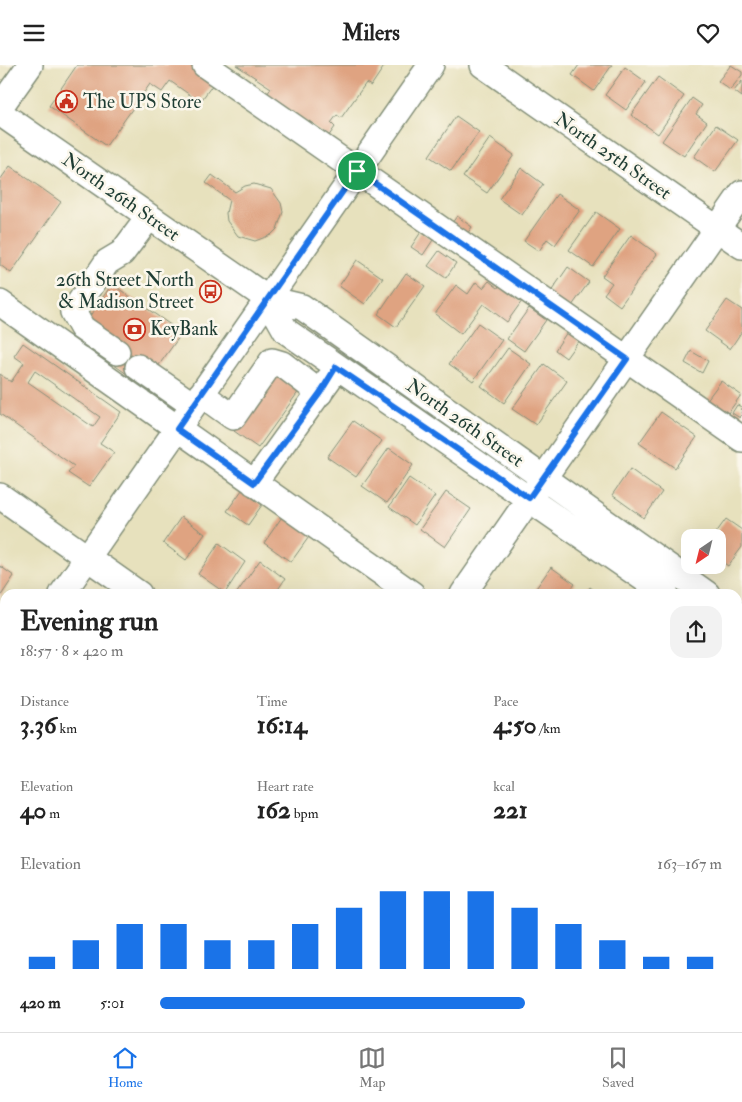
<!DOCTYPE html>
<html lang="en">
<head>
<meta charset="utf-8">
<style>
	:root { --surface:#fff; --page:#f2f2f2; --text:#222; --muted:#767676; --line:#e0e0e0; --accent:#1a73e8 }
	body { margin:0; font-family:"IM FELL Double Pica",serif; background:var(--page); color:var(--text); height:100vh; display:flex; flex-direction:column; font-size:19px; white-space:nowrap }
	* { box-sizing:border-box; margin:0 }
	p { font-size:16px; color:var(--muted) }
	.icon { flex:none; width:28px; height:28px; fill:none; stroke:currentColor; stroke-width:2; stroke-linecap:round; stroke-linejoin:round }
	.map { position:relative; flex:1; overflow:hidden }
	.panel { position:absolute; left:0px; top:524px; width:742px; height:444px; display:flex; flex-direction:column; background:var(--surface); border-radius:15px 15px 0 0; box-shadow:0 5px 20px #0002 }
	.panel>* { flex:none }
	.needle { width:32px; rotate:215deg }
	.tools { position:absolute; left:681px; top:464px; display:grid; gap:10px }
	.tools a { display:grid; place-items:center; width:45px; height:45px; border-radius:10px; background:var(--surface); box-shadow:0 5px 20px #0002; font-size:25px }
	.pin { position:absolute; display:grid; place-items:center; width:42px; height:42px; color:#fff; margin:-21px; border:2px solid #fff; border-radius:50%; box-shadow:0 1px 5px #0007 }
	.round { display:grid; place-items:center; flex:none; width:52px; height:52px; border-radius:15px; background:var(--page) }
	.headline { display:flex; align-items:center; justify-content:space-between; height:85px; padding:0 20px }
	h1 { font-size:28px; font-weight:800; line-height:38px }
	.figures { display:grid; grid-template-columns:repeat(3,1fr); gap:8px; height:85px; padding:5px 20px }
	.figures div { display:grid; align-content:center }
	.figures b { font-size:25px; font-weight:800 }
	.figures small { font-size:14px; font-weight:400 }
	.figures p { font-size:14px }
	.chart { height:140px; padding:10px 20px }
	.chart p { display:flex; justify-content:space-between }
	.chart svg { width:100%; height:90px; margin-top:5px; stroke:var(--accent); stroke-width:6 }
	ul { padding:0 20px; list-style:none; font-size:16px }
	li { display:grid; grid-template-columns:80px 60px 1fr; align-items:center; height:38px }
	li i { height:12px; border-radius:6px; background:var(--accent) }
	header { display:flex; justify-content:space-between; align-items:center; height:65px; padding:0 20px; background:var(--surface); font-size:22px; font-weight:800 }
	.menu { display:flex; justify-content:space-around; align-items:center; height:70px; border-top:1px solid var(--line); background:var(--surface); font-size:14px; color:var(--muted) }
	.menu a { display:grid; justify-items:center; gap:2px }
	.menu .current { color:var(--accent) }
	.map>svg:first-child { display:block }
	.building { fill:#dfa381; fill-rule:evenodd }
	.lines { fill:none; stroke-linecap:round; stroke-linejoin:round }
	.minor-casing { stroke:#838f78; stroke-width:28 }
	.minor { stroke:#fff; stroke-width:25 }
	.route-casing { stroke:#fff; stroke-width:10 }
	.route { stroke:#1a73e8; stroke-width:6 }
	.labels { text-anchor:middle; dominant-baseline:central; stroke-width:5; stroke-linejoin:round; paint-order:stroke }
	.poi-label { font-size:19px; fill:#1f3d34; stroke:#fbf7ec; text-anchor:start }
	.street-label { font-size:19px; fill:#1f3d34; stroke:#fbf7ec }
</style>
</head>
<body>
<header><svg class="icon" aria-label="menu" viewBox="0 0 24 24"><path d="M4 6h16M4 12h16M4 18h16"/></svg>Milers<svg class="icon" aria-label="heart" viewBox="0 0 24 24"><path d="M12 20l-8-8c-3-5 5-10 8-4 3-6 11-1 8 4z"/></svg></header>
<div class="map">
<svg width="742" height="967" viewBox="0 0 742 967">
	<rect width="100%" height="100%" fill="#fbf7ec"/>
	<filter id="ink" filterUnits="userSpaceOnUse"><feTurbulence type="fractalNoise" baseFrequency=".02" numOctaves="2"/><feDisplacementMap in="SourceGraphic" scale="10" xChannelSelector="R" yChannelSelector="G"/><feConvolveMatrix kernelMatrix="1 2 1 2 8 2 1 2 1" color-interpolation-filters="sRGB"/></filter>
	<filter id="wash" filterUnits="userSpaceOnUse"><feTurbulence type="fractalNoise" baseFrequency=".0096" numOctaves="4" result="noise"/><feDisplacementMap in="SourceGraphic" scale="20" xChannelSelector="R" yChannelSelector="G"/><feGaussianBlur stdDeviation="1.12" result="paint"/><feColorMatrix in="noise" values="0 0 0 0 0 0 0 0 0 0 0 0 0 0 0 0 0 1.4 0 .05"/><feComposite in="paint" operator="in"/></filter>
	<g filter="url(#wash)">
		<rect width="100%" height="100%" fill="#e7e1bd"/>
		<g id="blocks">
			<path class="building" d="M77 0H196L216 15 200 37 170 16 162 27 150 19 106 81 49 41Z
				M236 0H385L371 21 366 18 341 53 337 50 331 58 335 62 328 72 266 31 271 23Z
				M579 0H612L594 26 572 10Z
				M731 0 742 7V10L730 25 718 16Z
				M625 2 646 17 626 45 605 30Z
				M658 12 684 31 658 69 631 50Z
				M742 16V32L734 26Z
				M692 33 702 40 696 49 707 57 684 91 662 76Z
				M456 51 479 67 451 106 429 91Z
				M716 60 738 75 715 107 694 92Z
				M490 73 514 90 487 128 463 112Z
				M10 101 61 137 11 208 0 200V115Z
				M521 103 543 119 522 150 499 134Z
				M212 110 235 127 245 121 254 119 271 124 281 138 283 147 277 164 271 170 255 176 238 171 227 156 226 148 229 135 206 118Z
				M557 129 580 145 555 180 547 174 539 186 524 176Z
				M596 147 620 164 593 202 569 185Z
				M457 151 472 162 464 173 449 162Z
				M421 167 433 175 423 190 411 182Z
				M631 170 657 189 620 241 604 229 612 218 602 211Z
				M439 186 456 198 446 213 428 201Z
				M357 195 383 213 365 239 339 221Z
				M568 202 589 217 569 245 548 231Z
				M406 208 425 221 396 262 378 249Z
				M489 216 498 223 499 220 522 236 507 257 483 239 461 269 435 249 456 220 468 229 476 217 483 223Z
				M112 219 182 268 156 304 143 295 131 312 110 297 122 280 87 255Z
				M727 235 742 245V266L730 284 705 266Z
				M529 243 546 255 524 286 507 274Z
				M478 258 502 275 473 316 449 299Z
				M567 267 579 275 566 293 555 285Z
				M23 278 121 347 100 378 114 387 89 422 68 408 74 401 0 349V309L11 317 24 298 14 291ZM35 306 100 352 93 362 28 317Z
				M508 283 531 299 504 338 481 321Z
				M691 286 708 296 702 308 685 298Z
				M544 299 567 316 536 360 512 344Z
				M275 309 299 326 258 383 234 366Z
				M721 316 741 330 723 355 703 340Z
				M737 340 742 342 740 353 732 348Z
				M661 347 697 372 675 403 639 378Z
				M353 356 382 376 356 412 327 392Z
				M389 383 413 400 387 438 362 421Z
				M630 404 662 427 644 453 612 430Z
				M409 413 435 431 415 460 389 442Z
				M242 425 262 440 248 460 227 446Z
				M446 427 471 444 445 482 420 464Z
				M284 449 311 469 291 497 264 478Z
				M181 452 205 469 186 495 163 478Z
				M726 454 742 465V482L728 501 718 494V472H713Z
				M219 478 245 497 225 528 198 509Z
				M260 495 285 514 275 529H236Z
				M0 501 14 511 0 532Z
				M551 502 575 519 568 529H532Z
				M590 522 599 529H585Z
				M5 718V757L0 753V724Z
				M742 784V799L738 796V791Z
				M0 918 5 922V962H13L10 967H0Z
				M279 962H319L315 967H276Z
				M479 962H486L492 967H476Z"/>
		</g>
	</g>
	<g filter="url(#ink)">
		<use href="#blocks" fill-opacity="0" stroke="#838f78" stroke-width="1"/>
		<g class="lines">
			<defs>
				<path id="minor" d="M205 0 742 374
					M483 0 742 181
					M0 42 30 0
					M0 48 268 234 302 242 707 529
					M268 234 286 266 666 529
					M0 238 412 529
					M117 287 82 263 73 247 107 197 122 188 149 152
					M138 302 193 340
					M201 329 233 352 272 296 282 299 320 328
					M254 418 329 314
					M0 431 139 529
					M62 529 431 0
					M463 529 742 128
					M738 550 742 553
					M738 579 742 582
					M0 617 5 610
					M738 712 742 706
					M738 756 742 759
					M0 846 5 849
					M738 948 742 951
					M165 962 171 967
					M437 962 443 967
					M560 967 563 962"/>
			</defs>
			<use href="#minor" class="minor-casing"/>
			<use href="#minor" class="minor"/>
		</g>
	</g>
	<g class="lines" filter="url(#ink)">
		<defs>
			<path id="route" d="M357 106 627 294 529 433 336 302 320 328 254 418 177 364Z"/>
		</defs>
		<use href="#route" class="route-casing"/>
		<use href="#route" class="route"/>
	</g>
	<defs>
		<symbol id="civic-ring" viewBox="-11 -11 22 22"><circle r="9.5" fill="#fbf7ec" stroke="#c8321e" stroke-width="1.5"/><path d="M-.6-6.5H3V-4.5H.6V-3L4-1V1h2V6H-6V1h2V-1L-.6-3ZM-1.2 2.5V6h2.4V2.5Z" fill="#c8321e"/></symbol>
		<symbol id="bus-ring" viewBox="-11 -11 22 22"><circle r="9.5" fill="#fbf7ec" stroke="#c8321e" stroke-width="1.5"/><path d="M-5-6H5V4H4V6H2V4H-2V6H-4V4H-5ZM-3.5-4V0h7V-4ZM-3.5 1.2v1.5H-2V1.2ZM2 1.2v1.5H3.5V1.2Z" fill="#c8321e"/></symbol>
		<symbol id="bank-ring" viewBox="-11 -11 22 22"><circle r="9.5" fill="#fbf7ec" stroke="#c8321e" stroke-width="1.5"/><path d="M-6-4H6V4H-6ZM0-2.3a2.3 2.3 0 1 0 0 4.6a2.3 2.3 0 1 0 0-4.6Z" fill="#c8321e"/></symbol>
	</defs>
	<g fill-rule="evenodd">
		<use href="#civic-ring" x="54" y="24" width="25" height="25"/>
		<use href="#bus-ring" x="198" y="214" width="25" height="25"/>
		<use href="#bank-ring" x="122" y="252" width="25" height="25"/>
	</g>
	<g class="labels">
		<g class="poi-label">
			<text x="83" y="37">The UPS Store</text>
			<text x="194" y="215" text-anchor="end">26th Street North<tspan x="194" dy="22">&amp; Madison Street</tspan></text>
			<text x="150" y="264">KeyBank</text>
		</g>
		<g class="street-label">
			<text transform="translate(613 91) rotate(35)">North 25th Street</text>
			<text transform="translate(121 132) rotate(35)">North 26th Street</text>
			<text transform="translate(465 358) rotate(35)">North 26th Street</text>
		</g>
	</g>
</svg>
<div class="tools">
<a><svg class="needle" viewBox="-14 -14 28 28"><path d="M0-13l5 13h-10z" fill="#e53935"/><path d="M0 13l5-13h-10z" fill="#767676"/></svg></a>
</div>
<div class="pin" style="left:357px;top:106px;background:#1e9e55"><svg class="icon" aria-label="arrive" viewBox="0 0 24 24"><path d="M6 21V4h12l-3 4 3 4H6"/></svg></div>
<section class="panel">
<div class="headline"><div><h1>Evening run</h1><p>18:57 · 8 × 420 m</p></div><a class="round"><svg class="icon" aria-label="share" viewBox="0 0 24 24"><path d="M12 15V3M7 8l5-5 5 5M5 13v7h14v-7"/></svg></a></div>
<div class="figures">
<div><p>Distance</p><b>3.36<small> km</small></b></div>
<div><p>Time</p><b>16:14</b></div>
<div><p>Pace</p><b>4:50<small> /km</small></b></div>
</div>
<div class="figures">
<div><p>Elevation</p><b>40<small> m</small></b></div>
<div><p>Heart rate</p><b>162<small> bpm</small></b></div>
<div><p>kcal</p><b>221</b></div>
</div>
<div class="chart"><p><span>Elevation</span>163–167 m</p>
<svg viewBox="0 0 160 44" preserveAspectRatio="none"><path d="M5 44V38M15 44V30M25 44V22M35 44V22M45 44V30M55 44V30M65 44V22M75 44V14M85 44V6M95 44V6M105 44V6M115 44V14M125 44V22M135 44V30M145 44V38M155 44V38"/></svg>
</div>
<ul>
<li><b>420 m</b>5:01<i style="width:65%"></i></li>
</ul>
</section>
</div>
<nav class="menu">
<a class="current"><svg class="icon" aria-label="home" viewBox="0 0 24 24"><path d="M3 11l9-7 9 7M6 9v11h12V9"/></svg>Home</a>
<a><svg class="icon" aria-label="map" viewBox="0 0 24 24"><path d="M3 6l6-2 6 2 6-2v14l-6 2-6-2-6 2zM9 4v14M15 6v14"/></svg>Map</a>
<a><svg class="icon" aria-label="saved" viewBox="0 0 24 24"><path d="M7 4h10v16l-5-4-5 4z"/></svg>Saved</a>
</nav>
</body>
</html>
